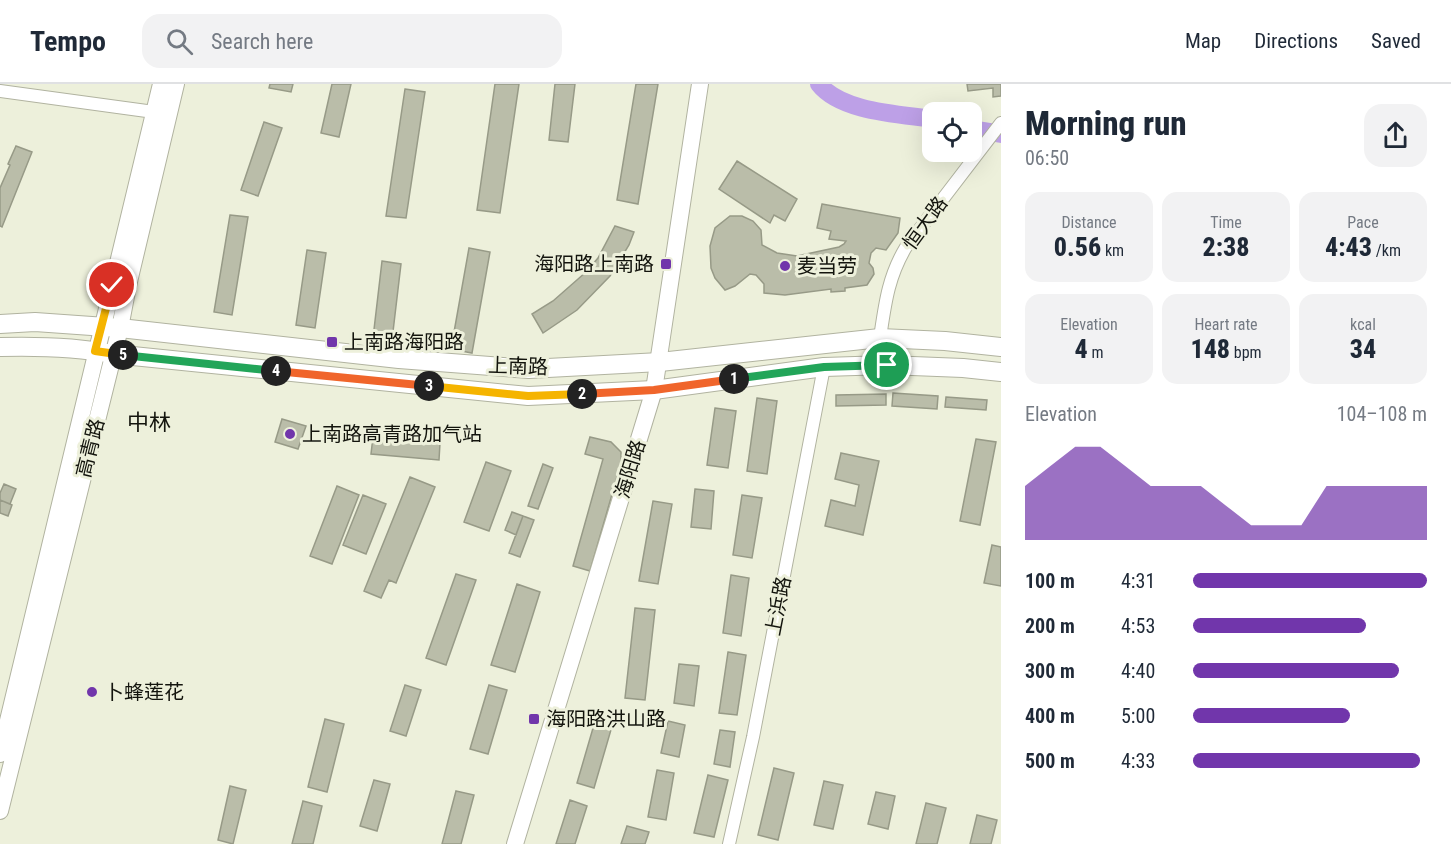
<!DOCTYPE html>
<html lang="en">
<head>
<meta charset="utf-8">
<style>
	:root { --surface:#fff; --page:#f2f2f3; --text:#1f2937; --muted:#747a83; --line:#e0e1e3; --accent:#7136ab }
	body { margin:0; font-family:"Roboto Condensed","Noto Sans SC",sans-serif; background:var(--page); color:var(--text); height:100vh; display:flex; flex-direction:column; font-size:22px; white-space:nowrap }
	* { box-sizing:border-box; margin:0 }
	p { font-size:20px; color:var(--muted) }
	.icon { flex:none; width:33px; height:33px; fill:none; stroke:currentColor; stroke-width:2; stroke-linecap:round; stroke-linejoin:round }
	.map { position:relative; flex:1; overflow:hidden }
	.drawer { display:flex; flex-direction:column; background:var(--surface); width:450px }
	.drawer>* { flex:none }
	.buttons { position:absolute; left:922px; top:18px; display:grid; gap:12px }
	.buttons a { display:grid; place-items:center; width:60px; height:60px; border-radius:12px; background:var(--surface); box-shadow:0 6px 24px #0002; font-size:30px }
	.pin { position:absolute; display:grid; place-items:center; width:51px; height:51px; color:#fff; margin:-26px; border:3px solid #fff; border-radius:50%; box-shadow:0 2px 6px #0007 }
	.km { position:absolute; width:30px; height:30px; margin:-15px; border-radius:50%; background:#222; color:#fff; font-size:16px; line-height:30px; text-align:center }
	.round { display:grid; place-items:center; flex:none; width:63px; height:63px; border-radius:18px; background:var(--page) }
	.overview { display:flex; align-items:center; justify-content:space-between; height:102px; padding:0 24px }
	h1 { font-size:33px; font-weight:800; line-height:45px }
	.stats { display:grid; grid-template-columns:repeat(3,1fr); gap:9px; height:102px; padding:6px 24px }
	.stats div { display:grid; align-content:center; border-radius:15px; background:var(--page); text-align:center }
	.stats b { font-size:26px; font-weight:800 }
	.stats small { font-size:16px; font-weight:400 }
	.stats p { font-size:16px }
	.chart { height:168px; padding:12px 24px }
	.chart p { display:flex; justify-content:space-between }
	.chart svg { width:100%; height:108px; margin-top:6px; fill:var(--accent); opacity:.7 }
	ul { padding:0 24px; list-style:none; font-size:20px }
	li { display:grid; grid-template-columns:96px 72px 1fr; align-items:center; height:45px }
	li i { height:15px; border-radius:8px; background:var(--accent) }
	header { display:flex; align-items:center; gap:36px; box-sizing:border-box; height:84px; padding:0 30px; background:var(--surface); border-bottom:2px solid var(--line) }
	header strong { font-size:28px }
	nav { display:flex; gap:33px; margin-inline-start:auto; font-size:21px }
	.search { width:420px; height:54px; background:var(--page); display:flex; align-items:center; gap:15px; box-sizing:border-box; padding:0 21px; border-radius:18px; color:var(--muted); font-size:22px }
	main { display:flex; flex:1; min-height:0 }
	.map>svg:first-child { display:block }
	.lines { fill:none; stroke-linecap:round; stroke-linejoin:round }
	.river { stroke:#bda0e7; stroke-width:18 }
	.building { fill:#babda9; stroke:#979a87; stroke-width:1.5 }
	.street-casing { stroke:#b1b3a0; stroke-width:14 }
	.secondary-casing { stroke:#b1b3a0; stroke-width:18 }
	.primary-casing { stroke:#b1b3a0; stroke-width:20 }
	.street { stroke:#fff; stroke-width:12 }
	.secondary { stroke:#fff; stroke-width:16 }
	.primary { stroke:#fff; stroke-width:18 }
	.split-1-casing { stroke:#fff; stroke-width:12 }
	.split-2-casing { stroke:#fff; stroke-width:12 }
	.split-3-casing { stroke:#fff; stroke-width:12 }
	.split-4-casing { stroke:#fff; stroke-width:12 }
	.split-5-casing { stroke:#fff; stroke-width:12 }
	.split-6-casing { stroke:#fff; stroke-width:12 }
	.split-1 { stroke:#22a559; stroke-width:8 }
	.split-2 { stroke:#f0652b; stroke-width:8 }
	.split-3 { stroke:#f5b400; stroke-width:8 }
	.split-4 { stroke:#f0652b; stroke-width:8 }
	.split-5 { stroke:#22a559; stroke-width:8 }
	.split-6 { stroke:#f5b400; stroke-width:8 }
	.poi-dot { fill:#7136ab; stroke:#edf0db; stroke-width:2 }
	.labels { text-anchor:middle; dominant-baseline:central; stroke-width:6; stroke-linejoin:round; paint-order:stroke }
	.street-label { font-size:20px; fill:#13140d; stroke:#edf0db }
	.poi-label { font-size:20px; fill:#13140d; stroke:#edf0db; text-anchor:start }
	.quarter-label { font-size:22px; fill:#13140d; stroke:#edf0db }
</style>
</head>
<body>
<header>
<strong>Tempo</strong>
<div class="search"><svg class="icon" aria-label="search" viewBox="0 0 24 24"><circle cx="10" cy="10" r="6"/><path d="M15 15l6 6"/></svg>Search here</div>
<nav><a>Map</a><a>Directions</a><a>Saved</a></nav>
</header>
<main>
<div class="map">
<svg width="1001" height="760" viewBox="0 0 1001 760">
	<rect width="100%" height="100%" fill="#edf0db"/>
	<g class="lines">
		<path class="river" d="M819 0C841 28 899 30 933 35
			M972 45 1001 50"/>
	</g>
	<path class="building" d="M270 0H293L291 8 269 4Z
		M332 0H351L339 53 321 49Z
		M495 0H519L500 129 477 126Z
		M555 0H575L568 58 549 56Z
		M636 0H658L638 120 617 116Z
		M967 0H1001V12L993 13V4L968 7Z
		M405 5 425 8 406 134 386 132Z
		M264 38 282 44 258 112 241 106Z
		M16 62 32 68 2 143 0 142V104L10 81 8 80Z
		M737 77 797 115 785 137 774 131 770 139 719 105Z
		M822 120 900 134 898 149 886 166 876 164 871 169 869 179 873 184 874 190 867 201 845 204V207L831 208V205L785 211 764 209V200L756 191 750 190 735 202 725 206 715 194 711 184 710 162 715 144 730 132H742L753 137 761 146 762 161 777 169 797 172 839 163 844 160 846 157 829 155 831 147 817 144Z
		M230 131 248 133 232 231 214 228Z
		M615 142 634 148 629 161 610 192 577 226 543 249 532 230 553 217 586 188 598 174Z
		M469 164 490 168 472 269 451 265Z
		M307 166 326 169 315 244 296 241Z
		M382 177 401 180 392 256 373 254Z
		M893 309 938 312 937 325 892 322Z
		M886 310V321L836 322V311Z
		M946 313 987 316 986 326 945 323Z
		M757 314 777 317 767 390 747 387Z
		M715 324 736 327 728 384 707 381Z
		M282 335 306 342 298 365 275 358Z
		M373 353 440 359 439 376 371 370Z
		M590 353 611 358 621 368V379L590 487 573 482 603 375 585 370Z
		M976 355 996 358 980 441 960 437Z
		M841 369 879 377 863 451 825 442 831 416 855 422 859 401 835 395Z
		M486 378 511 387 489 447 464 438Z
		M543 380 553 384 538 425 528 422Z
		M410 393 435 403 396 499 389 496 381 514 364 507Z
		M4 400 16 405 10 420 0 416V409Z
		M337 402 359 411 332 480 310 472Z
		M695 405 714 407 711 445 691 443Z
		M363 411 386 420 366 470 343 461Z
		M742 411 762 414 752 474 733 471Z
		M0 416 12 421 8 432 0 429Z
		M653 417 672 420 658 500 639 497Z
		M512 428 523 432 516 451 505 446Z
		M523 432 534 436 520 473 509 469Z
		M992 461 1001 463V502L984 499Z
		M456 490 476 496 446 581 426 574Z
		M731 491 749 494 741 552 723 549Z
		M517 500 540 508 515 588 491 581Z
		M635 524 655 526 645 616 625 614Z
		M728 568 746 571 737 631 719 629Z
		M679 580 699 582 694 622 674 619Z
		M405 601 421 606 406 652 390 647Z
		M489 601 507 606 488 670 470 665Z
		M598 627 615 632 594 704 577 699Z
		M325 635 344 640 327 708 308 703Z
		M668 637 685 641 679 673 661 669Z
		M720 646 735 648 730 683 714 680Z
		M774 684 794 689 778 756 758 751Z
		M657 686 674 689 666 736 648 733Z
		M708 691 728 696 714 753 694 749Z
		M374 696 390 700 377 747 360 742Z
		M824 697 843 701 833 745 814 741Z
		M230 702 246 706 233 760 218 756Z
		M456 707 474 711 461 760H442Z
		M876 708 895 712 888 745 868 740Z
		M570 716 587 722 575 760H556Z
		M303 717 322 722 313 760H292Z
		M926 719 946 724 937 760H916Z
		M977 731 997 736 991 760H970Z
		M627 742 649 748 645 760H621Z"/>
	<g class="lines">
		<defs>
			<path id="street" d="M0 7 154 28
				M880 254C885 220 888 193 906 163L1001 39
				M729 760 753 653 824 283"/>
			<path id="secondary" d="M0 670 161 0
				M0 727 120 244 128 202 176 0
				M515 760 654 306 700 0"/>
			<path id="primary" d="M0 240 35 238 120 244 399 275 529 285 660 278 880 254 945 257 1001 263
				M0 263C38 262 76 263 113 270L528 312 654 306 824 283 887 281 963 284 1001 288"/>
		</defs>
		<use href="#street" class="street-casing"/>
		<use href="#secondary" class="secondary-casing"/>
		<use href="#primary" class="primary-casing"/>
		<use href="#street" class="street"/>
		<use href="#secondary" class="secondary"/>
		<use href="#primary" class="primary"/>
	</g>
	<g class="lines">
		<defs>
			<path id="split-1" d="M734 295 824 283 887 281"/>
			<path id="split-2" d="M582 310 654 306 734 295"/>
			<path id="split-3" d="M429 302 528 312 582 310"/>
			<path id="split-4" d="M276 287 429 302"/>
			<path id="split-5" d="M123 271 276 287"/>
			<path id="split-6" d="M112 201 95 267 123 271"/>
		</defs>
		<use href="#split-1" class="split-1-casing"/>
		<use href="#split-2" class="split-2-casing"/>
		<use href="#split-3" class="split-3-casing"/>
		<use href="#split-4" class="split-4-casing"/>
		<use href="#split-5" class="split-5-casing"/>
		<use href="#split-6" class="split-6-casing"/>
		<use href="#split-1" class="split-1"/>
		<use href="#split-2" class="split-2"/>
		<use href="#split-3" class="split-3"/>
		<use href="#split-4" class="split-4"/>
		<use href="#split-5" class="split-5"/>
		<use href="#split-6" class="split-6"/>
	</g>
	<g class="poi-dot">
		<rect x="660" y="174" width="12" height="12" rx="3"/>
		<circle cx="785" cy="182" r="6"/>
		<rect x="326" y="252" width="12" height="12" rx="3"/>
		<circle cx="290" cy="350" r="6"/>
		<circle cx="92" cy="608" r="6"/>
		<rect x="528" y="629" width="12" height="12" rx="3"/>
	</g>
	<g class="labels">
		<g class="street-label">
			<text transform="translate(925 139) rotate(-54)">恒大路</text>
			<text transform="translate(518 282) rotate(2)">上南路</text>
			<text transform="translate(90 364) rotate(-76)">高青路</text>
			<text transform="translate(630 385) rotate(-73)">海阳路</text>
			<text transform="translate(778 522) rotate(-79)">上浜路</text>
		</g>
		<g class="poi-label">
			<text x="654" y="180" text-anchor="end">海阳路上南路</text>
			<text x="797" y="182">麦当劳</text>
			<text x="344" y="258">上南路海阳路</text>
			<text x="302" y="350">上南路高青路加气站</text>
			<text x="104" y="608">卜蜂莲花</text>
			<text x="546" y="635">海阳路洪山路</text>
		</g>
		<g class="quarter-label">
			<text x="149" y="338">中林</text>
		</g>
	</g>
</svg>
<div class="buttons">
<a><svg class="icon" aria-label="locate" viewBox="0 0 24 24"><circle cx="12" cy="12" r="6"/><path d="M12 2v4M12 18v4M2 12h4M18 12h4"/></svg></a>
</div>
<div class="pin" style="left:887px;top:281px;background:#1e9e55"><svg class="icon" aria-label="arrive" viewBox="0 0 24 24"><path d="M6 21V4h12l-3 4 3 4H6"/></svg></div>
<div class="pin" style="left:112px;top:201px;background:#d93025"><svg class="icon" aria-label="check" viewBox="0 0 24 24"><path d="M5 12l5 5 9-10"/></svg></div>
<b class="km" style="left:734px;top:295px">1</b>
<b class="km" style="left:582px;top:310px">2</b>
<b class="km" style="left:429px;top:302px">3</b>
<b class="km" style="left:276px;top:287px">4</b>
<b class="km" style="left:123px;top:271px">5</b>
</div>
<section class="drawer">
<div class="overview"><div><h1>Morning run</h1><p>06:50</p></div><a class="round"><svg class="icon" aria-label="share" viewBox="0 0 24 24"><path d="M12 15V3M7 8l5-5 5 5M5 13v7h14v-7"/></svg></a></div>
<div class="stats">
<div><p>Distance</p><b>0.56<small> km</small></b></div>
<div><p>Time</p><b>2:38</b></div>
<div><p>Pace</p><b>4:43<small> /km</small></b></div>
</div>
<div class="stats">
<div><p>Elevation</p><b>4<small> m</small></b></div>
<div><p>Heart rate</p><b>148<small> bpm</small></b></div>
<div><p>kcal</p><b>34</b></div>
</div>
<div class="chart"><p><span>Elevation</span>104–108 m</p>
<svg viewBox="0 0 160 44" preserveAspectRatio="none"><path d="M0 44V22L10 14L20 6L30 6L40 14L50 22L60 22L70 22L80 30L90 38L100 38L110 38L120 22L130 22L140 22L150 22L160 22V44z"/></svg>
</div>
<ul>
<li><b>100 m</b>4:31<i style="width:100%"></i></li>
<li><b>200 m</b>4:53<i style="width:74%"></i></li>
<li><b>300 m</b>4:40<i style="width:88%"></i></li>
<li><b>400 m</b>5:00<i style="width:67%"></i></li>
<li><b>500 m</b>4:33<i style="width:97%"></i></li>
</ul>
</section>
</main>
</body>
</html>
